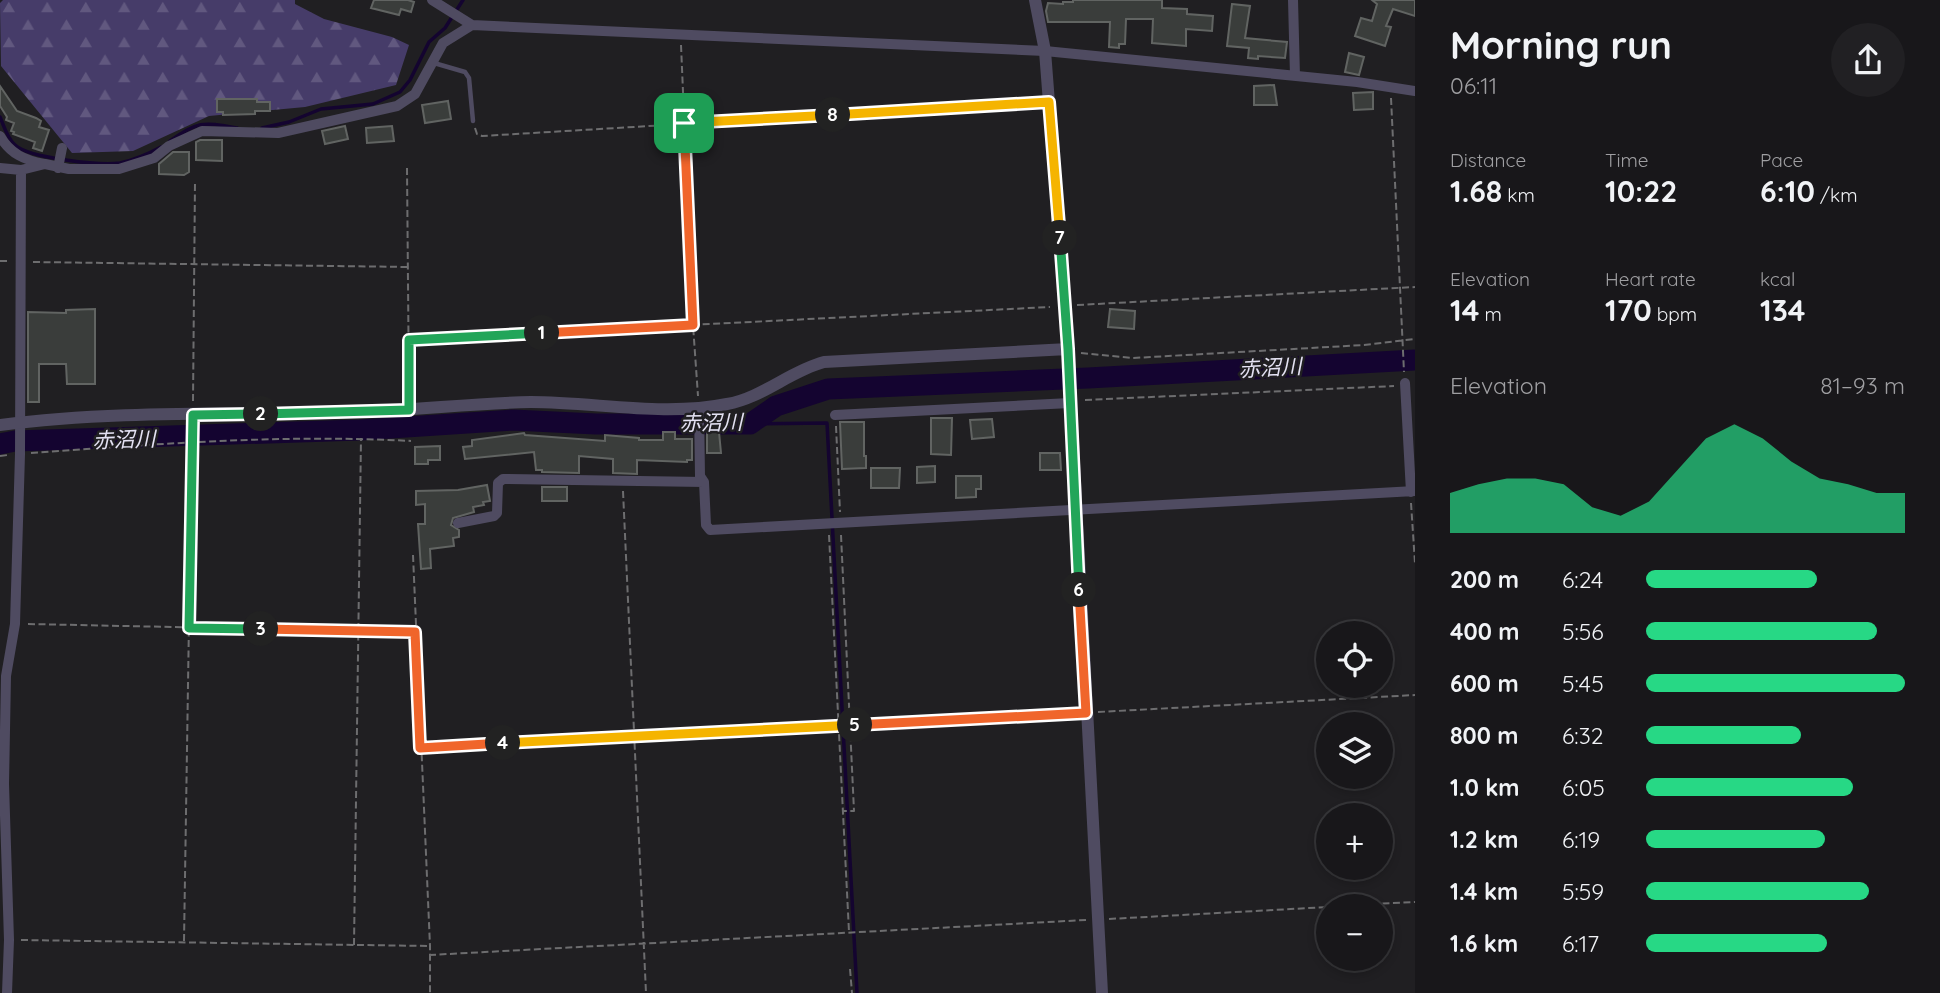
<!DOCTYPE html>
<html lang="en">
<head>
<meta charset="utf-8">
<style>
	:root { --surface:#18171a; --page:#212023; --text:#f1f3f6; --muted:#9f9fa2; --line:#363639; --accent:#27d885 }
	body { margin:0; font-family:Quicksand,"Noto Sans JP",sans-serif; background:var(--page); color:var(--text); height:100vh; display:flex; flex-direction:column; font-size:26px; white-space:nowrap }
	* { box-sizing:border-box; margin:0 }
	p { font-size:23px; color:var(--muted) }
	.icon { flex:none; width:38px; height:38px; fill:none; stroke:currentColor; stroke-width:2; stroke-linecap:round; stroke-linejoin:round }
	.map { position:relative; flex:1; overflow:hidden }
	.details { display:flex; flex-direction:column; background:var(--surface); width:525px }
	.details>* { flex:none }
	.fabs { position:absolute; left:1316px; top:621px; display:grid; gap:14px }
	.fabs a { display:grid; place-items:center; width:77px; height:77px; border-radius:50%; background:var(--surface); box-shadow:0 4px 10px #0003,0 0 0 2px var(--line); font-size:35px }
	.pin { position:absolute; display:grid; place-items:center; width:60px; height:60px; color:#fff; margin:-30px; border-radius:14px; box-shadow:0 4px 10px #0006 }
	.km { position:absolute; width:35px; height:35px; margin:-18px; border-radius:50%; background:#222; color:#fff; font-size:19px; line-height:35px; text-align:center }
	.round { display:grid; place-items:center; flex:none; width:74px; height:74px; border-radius:37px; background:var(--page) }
	.overview { display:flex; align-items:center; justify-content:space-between; height:119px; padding:0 35px }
	h1 { font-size:38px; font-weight:800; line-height:52px }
	.figures { display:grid; grid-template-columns:repeat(3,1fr); gap:10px; height:119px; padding:7px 35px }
	.figures div { display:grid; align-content:center }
	.figures b { font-size:30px; font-weight:800 }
	.figures small { font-size:19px; font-weight:400 }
	.figures p { font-size:19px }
	.chart { height:196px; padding:14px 35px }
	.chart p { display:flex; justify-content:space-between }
	.chart svg { width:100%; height:126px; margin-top:7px; fill:var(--accent); opacity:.7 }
	ul { padding:0 35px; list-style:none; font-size:23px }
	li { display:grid; grid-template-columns:112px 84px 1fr; align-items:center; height:52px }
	li i { height:18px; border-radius:9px; background:var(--accent) }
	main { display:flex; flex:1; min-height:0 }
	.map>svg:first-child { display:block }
	.forest { fill:url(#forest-firs) }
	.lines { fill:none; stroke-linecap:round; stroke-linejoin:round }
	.stream { stroke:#140430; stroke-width:3.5 }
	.river { stroke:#140430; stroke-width:21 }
	.building { fill:#3a3d3b; stroke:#616462; stroke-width:2 }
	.path { stroke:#6d6d6f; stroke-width:2; stroke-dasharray:7 3.5; stroke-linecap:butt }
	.service { stroke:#4f4b61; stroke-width:4.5 }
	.minor { stroke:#4f4b61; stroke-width:10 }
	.tertiary { stroke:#4f4b61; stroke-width:12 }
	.split-1-casing { stroke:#fff; stroke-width:14 }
	.split-2-casing { stroke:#fff; stroke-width:14 }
	.split-3-casing { stroke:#fff; stroke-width:14 }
	.split-4-casing { stroke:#fff; stroke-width:14 }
	.split-5-casing { stroke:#fff; stroke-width:14 }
	.split-6-casing { stroke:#fff; stroke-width:14 }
	.split-7-casing { stroke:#fff; stroke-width:14 }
	.split-8-casing { stroke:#fff; stroke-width:14 }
	.split-9-casing { stroke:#fff; stroke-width:14 }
	.split-1 { stroke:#f0652b; stroke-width:9 }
	.split-2 { stroke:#22a559; stroke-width:9 }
	.split-3 { stroke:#22a559; stroke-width:9 }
	.split-4 { stroke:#f0652b; stroke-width:9 }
	.split-5 { stroke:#f5b400; stroke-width:9 }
	.split-6 { stroke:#f0652b; stroke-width:9 }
	.split-7 { stroke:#22a559; stroke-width:9 }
	.split-8 { stroke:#f5b400; stroke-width:9 }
	.split-9 { stroke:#f5b400; stroke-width:9 }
	.labels { text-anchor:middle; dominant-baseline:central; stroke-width:5; stroke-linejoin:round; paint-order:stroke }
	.water-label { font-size:21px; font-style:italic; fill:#e4e2f3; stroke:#201f22 }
</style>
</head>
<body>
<main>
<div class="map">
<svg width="1415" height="993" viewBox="0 0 1415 993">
	<defs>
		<pattern id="forest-firs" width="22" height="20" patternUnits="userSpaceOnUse" patternTransform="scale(1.75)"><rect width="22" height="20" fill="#463c69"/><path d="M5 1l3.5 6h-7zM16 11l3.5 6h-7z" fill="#61587f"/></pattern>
	</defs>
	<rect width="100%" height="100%" fill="#201f22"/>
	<path class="forest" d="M3 0H295V4L324 19 392 37 409 45 396 85 305 107 209 116 133 151 72 153 1 66 0 3Z"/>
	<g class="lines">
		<path class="stream" d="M0 117C4 126 7 138 15 145 28 158 102 166 120 163 134 160 148 154 161 147
			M262 128 289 122 321 109 373 104 400 92 410 80 429 42 445 28 463 0
			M170 141C199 121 202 122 237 128
			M750 424 827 423 857 993"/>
		<path class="river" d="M0 444 15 441 360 430 513 420 596 424H750L776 406 828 389 1088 378 1415 360"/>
	</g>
	<path class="building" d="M374 0H408L414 2 411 12 401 9 399 15 371 8Z
		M1073 0H1162V8L1187 9V14L1213 16 1212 31 1186 29V46L1152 43 1153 19H1126L1125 44H1119V48L1109 47 1110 22H1048L1046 11 1048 3 1063 4V2H1073Z
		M1372 0H1415V16L1393 9 1386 26 1391 27 1385 46 1355 36 1361 18 1372 21 1377 4Z
		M1232 4 1250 6 1245 38 1287 42 1285 58 1258 56V59L1248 58 1249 48 1227 46Z
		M1349 53 1364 57 1359 75 1345 72Z
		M1274 85 1277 105H1254V86Z
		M0 86 17 111 36 118 41 121 39 127 49 130 42 151 33 148 35 142 13 134 14 132 11 131 14 123 6 120 7 117 0 106Z
		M1373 92V109L1354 110 1353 93Z
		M217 99H257V102H270V111H255V114L223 115V112H217Z
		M448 101 451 119 425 123 422 105Z
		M345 126 348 139 325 144 322 131Z
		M392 126 394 141 367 143 366 128Z
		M200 140H222V161L196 160V142Z
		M173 152H189V172L184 175 159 174V164Z
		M95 309V384H67L66 364H39V402H28V312L66 313V310Z
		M1110 309 1135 311 1134 329 1108 327Z
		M931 418H952L951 455 931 454Z
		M992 419 994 437 972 439 970 420Z
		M840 422H864V456H866V468L842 469Z
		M663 432H675V439H692V460H687V462L637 460V474L613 473V459L579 456V473L542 472V470H536L534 452 465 459 463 447 472 446V440L524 433 525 435 605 441V435L639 438V440H663Z
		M707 432H719L721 453H707Z
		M440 446V460H428V464H415V447Z
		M1040 453H1060L1061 470H1040Z
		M935 466V482L917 483V467Z
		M871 468H900L899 488H871Z
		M956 476H981V489H976V497L956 498Z
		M487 485 490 501 483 502 484 505 473 507 474 512 453 518 451 525 459 530V537L453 538 454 546 430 549 431 568 421 569 418 524H425V504L416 505V491L458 490Z
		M542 487H567V501H542Z"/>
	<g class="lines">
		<path class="path" d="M681 45 693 325 698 396
			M1391 98 1404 372
			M475 128 477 134 482 136 1035 103
			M407 168 409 398
			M0 261H9
			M33 262 408 267
			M1077 305 1415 287
			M409 339 1050 307
			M1081 353 1133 358 1364 345 1415 339
			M1085 400 1394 386
			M193 401 195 182
			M836 426 840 512
			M31 453C157 444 284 434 411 441
			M0 456 8 455
			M623 491 646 993
			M1411 503 1415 563
			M829 535 849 932
			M841 535 854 811H842
			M413 555 430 946V993
			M28 624 414 632
			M1098 712 1415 695
			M420 748 1075 713
			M1330 906 1415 902
			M1109 919 1328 907
			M21 940 429 946
			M184 941 192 428
			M354 945 361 438
			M429 955 1086 920
			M850 969 852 993"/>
		<path class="service" d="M434 63 465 72 469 78 473 121"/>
		<path class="minor" d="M432 0 472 25 1045 51 1357 82 1415 91
			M1293 0 1295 76
			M0 136C10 154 25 160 44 164
			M0 168 21 170 45 164 69 169H119L154 158 169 146 202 131 278 133 397 106 415 94 443 43 472 25
			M58 168 62 148
			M1405 383 1411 492
			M699 407 700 476 704 482 706 525 710 530 1415 491
			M835 415 1070 403
			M458 523 494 516 497 513 498 483 503 479 704 482
			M7 993 9 940 4 784 6 676 15 624 20 454 21 170"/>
		<path class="tertiary" d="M1035 0 1045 51 1068 349 1102 993
			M0 425C116 410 234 415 351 412 411 411 471 403 531 402 596 402 663 417 727 404 762 398 790 371 824 362L1068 349"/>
	</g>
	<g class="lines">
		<defs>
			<path id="split-1" d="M542 333 693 325 684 123"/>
			<path id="split-2" d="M261 414 409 410V340L542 333"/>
			<path id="split-3" d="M261 414 193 415 189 628 261 629"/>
			<path id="split-4" d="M261 629 415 632 420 748 503 743"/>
			<path id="split-5" d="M503 743 855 725"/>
			<path id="split-6" d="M855 725 1086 713 1079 590"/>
			<path id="split-7" d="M1060 238 1068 349 1079 590"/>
			<path id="split-8" d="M833 115 1049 102 1060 238"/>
			<path id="split-9" d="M684 123 833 115"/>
		</defs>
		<use href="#split-1" class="split-1-casing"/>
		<use href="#split-2" class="split-2-casing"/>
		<use href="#split-3" class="split-3-casing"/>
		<use href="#split-4" class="split-4-casing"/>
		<use href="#split-5" class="split-5-casing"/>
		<use href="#split-6" class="split-6-casing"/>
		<use href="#split-7" class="split-7-casing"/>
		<use href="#split-8" class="split-8-casing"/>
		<use href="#split-9" class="split-9-casing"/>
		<use href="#split-1" class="split-1"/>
		<use href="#split-2" class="split-2"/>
		<use href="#split-3" class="split-3"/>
		<use href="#split-4" class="split-4"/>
		<use href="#split-5" class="split-5"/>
		<use href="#split-6" class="split-6"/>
		<use href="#split-7" class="split-7"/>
		<use href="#split-8" class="split-8"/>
		<use href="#split-9" class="split-9"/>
	</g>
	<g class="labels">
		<g class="water-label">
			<text transform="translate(1270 367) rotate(-3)">赤沼川</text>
			<text transform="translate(711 422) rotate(-1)">赤沼川</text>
			<text transform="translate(124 439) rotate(-2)">赤沼川</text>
		</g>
	</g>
</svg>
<div class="fabs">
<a><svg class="icon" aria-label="locate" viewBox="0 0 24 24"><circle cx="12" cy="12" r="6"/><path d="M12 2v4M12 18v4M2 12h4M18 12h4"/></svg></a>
<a><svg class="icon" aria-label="layers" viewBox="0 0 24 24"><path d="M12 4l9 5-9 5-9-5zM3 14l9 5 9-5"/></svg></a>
<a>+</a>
<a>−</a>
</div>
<div class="pin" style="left:684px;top:123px;background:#1e9e55"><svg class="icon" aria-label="arrive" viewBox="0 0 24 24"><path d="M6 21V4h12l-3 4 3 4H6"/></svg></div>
<b class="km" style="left:542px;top:333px">1</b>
<b class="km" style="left:261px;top:414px">2</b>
<b class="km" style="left:261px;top:629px">3</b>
<b class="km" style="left:503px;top:743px">4</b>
<b class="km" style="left:855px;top:725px">5</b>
<b class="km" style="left:1079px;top:590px">6</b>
<b class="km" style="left:1060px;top:238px">7</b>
<b class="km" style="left:833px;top:115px">8</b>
</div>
<section class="details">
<div class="overview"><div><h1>Morning run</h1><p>06:11</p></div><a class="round"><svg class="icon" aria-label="share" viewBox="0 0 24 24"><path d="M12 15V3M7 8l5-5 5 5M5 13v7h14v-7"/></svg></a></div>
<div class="figures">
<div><p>Distance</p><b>1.68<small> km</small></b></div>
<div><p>Time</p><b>10:22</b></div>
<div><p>Pace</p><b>6:10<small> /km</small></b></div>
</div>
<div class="figures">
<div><p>Elevation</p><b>14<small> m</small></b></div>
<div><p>Heart rate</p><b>170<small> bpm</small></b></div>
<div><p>kcal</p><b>134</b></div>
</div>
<div class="chart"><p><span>Elevation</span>81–93 m</p>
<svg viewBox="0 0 160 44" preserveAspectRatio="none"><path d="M0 44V30L10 27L20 25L30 25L40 27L50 35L60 38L70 33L80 22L90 11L100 6L110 11L120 19L130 25L140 27L150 30L160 30V44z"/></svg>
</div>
<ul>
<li><b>200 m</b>6:24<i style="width:66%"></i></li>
<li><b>400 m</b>5:56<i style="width:89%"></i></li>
<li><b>600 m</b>5:45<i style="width:100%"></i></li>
<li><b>800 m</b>6:32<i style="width:60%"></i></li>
<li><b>1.0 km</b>6:05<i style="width:80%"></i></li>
<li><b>1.2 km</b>6:19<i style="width:69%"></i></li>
<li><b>1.4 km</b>5:59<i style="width:86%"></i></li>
<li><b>1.6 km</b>6:17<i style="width:70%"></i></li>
</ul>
</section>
</main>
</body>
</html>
